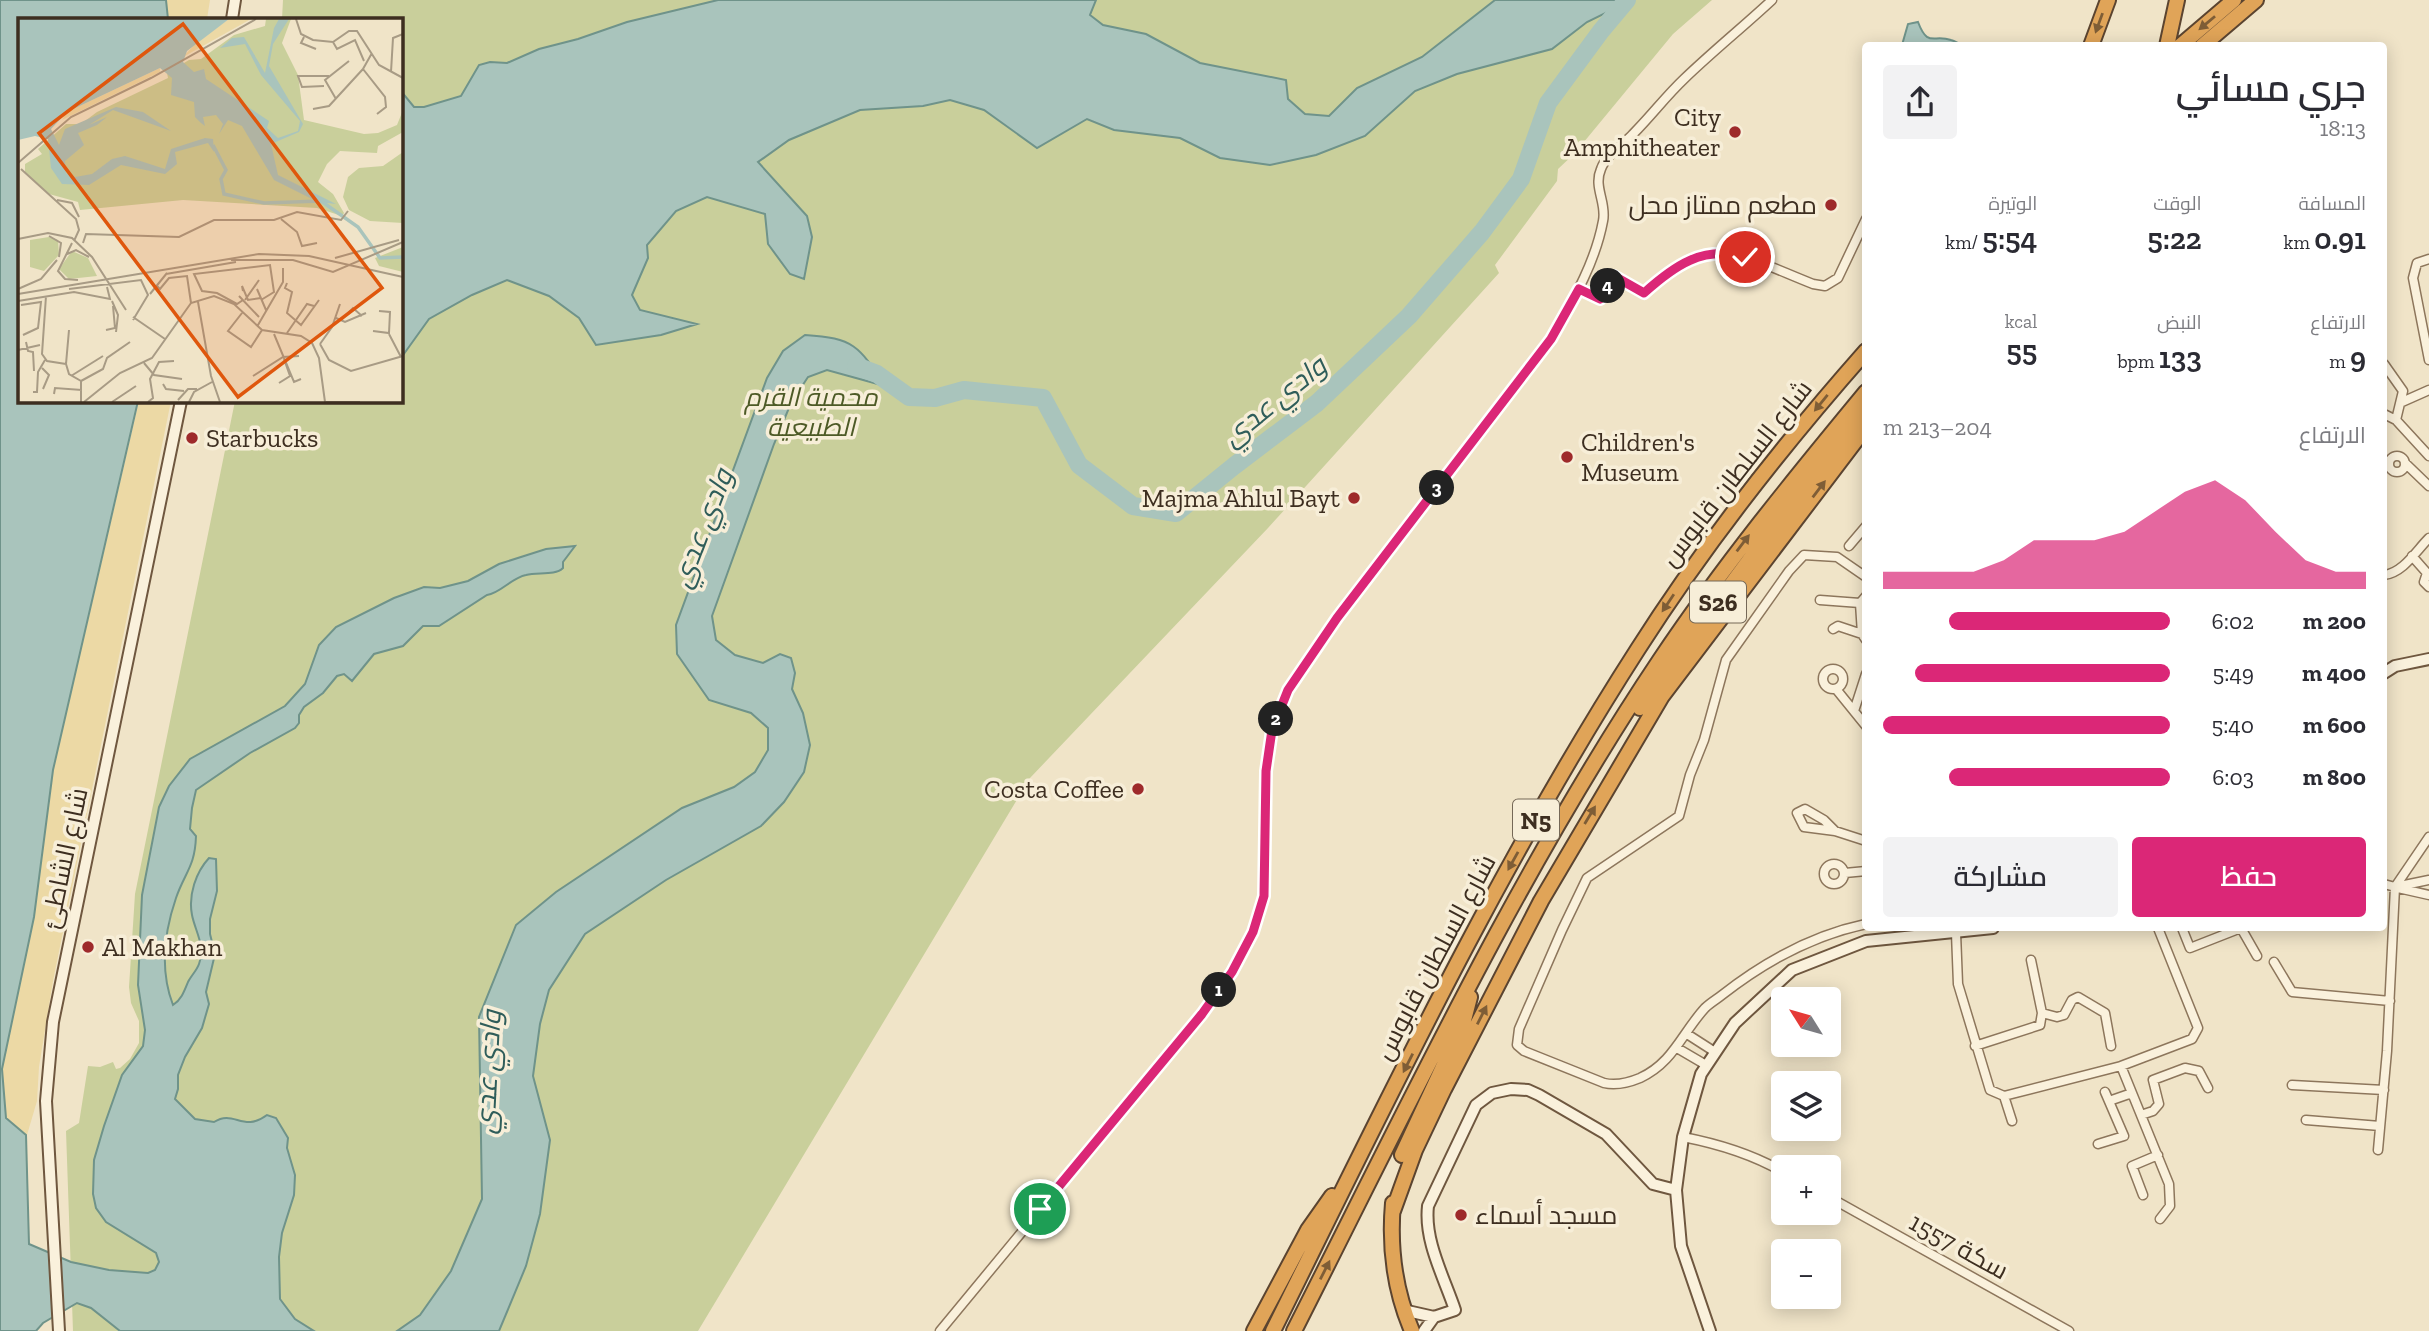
<!DOCTYPE html>
<html lang="ar">
<head>
<meta charset="utf-8">
<style>
	:root { --surface:#fff; --page:#f2f2f3; --text:#2b2b33; --muted:#7c7c81; --accent:#db2777 }
	body { margin:0; font-family:"Zilla Slab",Cairo,serif; background:var(--page); color:var(--text); direction:rtl; height:100vh; display:flex; flex-direction:column; font-size:26px; white-space:nowrap }
	* { box-sizing:border-box; margin:0 }
	p { font-size:23px; color:var(--muted) }
	.icon { flex:none; width:38px; height:38px; fill:none; stroke:currentColor; stroke-width:2; stroke-linecap:round; stroke-linejoin:round }
	.map { position:relative; flex:1; overflow:hidden; direction:ltr }
	.details { position:absolute; left:1862px; top:42px; width:525px; height:889px; display:flex; flex-direction:column; background:var(--surface); border-radius:7px; box-shadow:0 4px 18px #0003; direction:rtl }
	.details>* { flex:none }
	.needle { width:46px; rotate:307deg }
	.tools { position:absolute; left:1771px; top:987px; display:grid; gap:14px }
	.tools a { display:grid; place-items:center; width:70px; height:70px; border-radius:7px; background:var(--surface); box-shadow:0 4px 18px #0003; font-size:35px }
	.pin { position:absolute; display:grid; place-items:center; width:60px; height:60px; color:#fff; margin:-30px; border:4px solid #fff; border-radius:50%; box-shadow:0 2px 7px #0007 }
	.km { position:absolute; width:35px; height:35px; margin:-18px; border-radius:50%; background:#222; color:#fff; font-size:19px; line-height:35px; text-align:center }
	.round { display:grid; place-items:center; flex:none; width:74px; height:74px; border-radius:7px; background:var(--page) }
	.summary { display:flex; align-items:center; justify-content:space-between; height:119px; padding:0 21px }
	h1 { font-size:38px; font-weight:600; line-height:52px }
	.figures { display:grid; grid-template-columns:repeat(3,1fr); gap:10px; height:119px; padding:7px 21px }
	.figures div { display:grid; align-content:center }
	.figures b { font-size:30px; font-weight:600 }
	.figures small { font-size:19px; font-weight:400 }
	.figures p { font-size:19px }
	.chart { height:196px; padding:14px 21px }
	.chart p { display:flex; justify-content:space-between }
	.chart svg { width:100%; height:126px; margin-top:7px; fill:var(--accent); opacity:.7 }
	.action { display:flex; gap:14px; margin-top:auto; padding:14px 21px }
	.action a { flex:1; height:80px; border-radius:7px; background:var(--accent); color:#fff; font-size:28px; font-weight:600; line-height:80px; text-align:center }
	.action a+a { background:var(--page); color:var(--text) }
	ul { padding:0 21px; list-style:none; font-size:23px }
	li { display:grid; grid-template-columns:112px 84px 1fr; align-items:center; height:52px }
	li i { height:18px; border-radius:9px; background:var(--accent) }
	.map>svg:first-child { display:block }
	.green { fill:#c9cf9b }
	.sand { fill:#ecd9a5 }
	.water { fill:#a9c4bc; stroke:#6f938a; stroke-width:2 }
	.lines { fill:none; stroke-linecap:round; stroke-linejoin:round }
	.river { stroke:#a9c4bc; stroke-width:18 }
	.street-casing { stroke:#8d765c; stroke-width:11 }
	.secondary-casing { stroke:#6f573f; stroke-width:14 }
	.highway-casing { stroke:#5b4430; stroke-width:18 }
	.street { stroke:#faf1dc; stroke-width:8 }
	.secondary { stroke:#faf1dc; stroke-width:10 }
	.highway { stroke:#e0a458; stroke-width:14 }
	.oneway { fill:#7e5d36 }
	.route-casing { stroke:#fff; stroke-width:14 }
	.route { stroke:#db2777; stroke-width:9 }
	.poi-dot { fill:#9e2a2b; stroke:#f7eed8; stroke-width:2.5 }
	.labels { text-anchor:middle; dominant-baseline:central; stroke-width:7; stroke-linejoin:round; paint-order:stroke }
	.shield { fill:#f7eed8; stroke:#756857; stroke-width:2 }
	.shield-label { font-size:24px; font-weight:bold; fill:#3d2e20 }
	.poi-label { font-size:26px; fill:#3d2e20; stroke:#f7eed8; text-anchor:end }
	.park-label { font-size:26px; font-style:italic; fill:#4d5a26; stroke:#f7eed8 }
	.street-label { font-size:26px; fill:#3d2e20; stroke:#f7eed8 }
	.water-label { font-size:28px; font-style:italic; fill:#2f5d5a; stroke:#f7eed8 }
	.inset-river { fill:none; stroke:#a9c4bc; stroke-width:3.5 }
	.inset-road { fill:none; stroke:#a89b85; stroke-width:2 }
	.view { fill:#df570d; fill-opacity:0.15; stroke:#df570d; stroke-width:3.5 }
	.inset-edge { fill:none; stroke:#3d2e20; stroke-width:3.5 }
</style>
</head>
<body>
<div class="map">
<svg width="2429" height="1331" viewBox="0 0 2429 1331">
	<rect width="100%" height="100%" fill="#f0e4c8"/>
	<path class="green" d="M283 0H1712L1673 34 1574 154 1558 169 1557 181 1495 265 1499 273 1268 528 1030 778 698 1331H73L66 1131 79 1123 88 1066 100 1067 113 1062 116 1069 120 1068 130 1059 139 1043V1021L131 1003 129 987 135 894 235 401H401V19H282Z"/>
	<path class="sand" d="M166 0H210L207 19H168Z
		M139 401H171L53 981 39 1067 37 1101 27 1135 6 1118 2 1070 34 917 53 771Z"/>
	<path class="water" d="M0 0H166L168 19H19V401H138L53 770 34 917 2 1069 6 1118 26 1135 29 1244 71 1262 109 1270 148 1273 155 1270 159 1262 156 1253 106 1222 96 1208 93 1194 94 1160 104 1126 122 1075 143 1046 145 1030 138 985 142 895 159 807 169 786 190 759 285 706 305 684 319 645 336 627 394 598 424 587 440 588 468 581 499 564 546 549 575 546 563 562V568C555 576 538 572 526 575 511 578 501 593 487 595L439 626H423L403 646 374 654 352 681 344 674 337 676 323 693 304 707 299 715V723L295 728 250 753 196 790 192 808 190 829 196 836C195 867 185 872 176 898 164 933 160 971 173 1005 181 1000 184 992 188 982 191 976 197 970 199 964 206 946 195 931 192 915 188 895 196 872 209 858L216 859 217 891 210 919V934L215 954 206 992 209 1004 202 1028 185 1057 178 1075V1089L175 1099 195 1119 214 1122C234 1109 243 1133 267 1115L276 1118 288 1138 287 1148 295 1175 294 1195 282 1233 279 1257 280 1299 295 1319 314 1331H120L91 1308 77 1303 43 1323 36 1331H0Z
		M718 0H1096L1090 15 1103 25 1146 34 1200 63 1286 80 1288 99 1305 114 1329 116 1357 88 1422 57 1495 0H1632L1587 22 1552 49 1457 74 1415 91 1365 136 1316 155 1270 165 1220 158 1180 138 1114 130 1087 119 1037 148 984 110 950 100 923 106 860 110 789 140 758 162 807 216 812 237 804 279 790 274 768 244 765 214 707 197 676 211 647 245 648 258 632 295 640 310 697 324 661 335 596 345 579 318 549 296 507 280 472 295 429 319 401 358V91L414 107H424L461 96 479 65 490 62 507 63 539 49 578 39 627 22Z
		M1918 22C1928 48 1933 34 1951 40 1955 41 1959 44 1962 45H1902L1908 24Z
		M805 335C854 338 859 346 885 386L827 370 808 377 791 403 774 444 712 616 716 640 735 655 763 663 780 654 791 658 795 673 792 689 803 713 810 745 804 772 784 802 761 826 666 880 585 934 549 990 540 1024 533 1076 550 1140 540 1214 526 1266 499 1331H397L420 1315 451 1271 482 1199 479 1017 516 925 556 892 682 808 734 787 755 772 768 750V728L751 713 709 700 677 654 676 625 767 378 783 351Z"/>
	<g class="lines">
		<path class="river" d="M856 366 877 374 909 397 935 398 964 390 1043 398 1079 465 1133 506 1176 513 1234 466 1317 403 1409 316 1482 232 1521 179 1548 103 1601 31 1627 0"/>
		<defs>
			<path id="street" d="M2429 259 2417 263 2413 278 2429 360
				M1579 289 1600 299 1614 276 1644 293C1713 231 1737 254 1813 284L1825 286 1838 278 1866 219
				M2384 364 2403 391 2396 420 2429 456
				M2402 402 2429 390
				M2384 414 2396 420
				M2389 464a8 8 0 1 1 16 0a8 8 0 1 1-16 0Z
				M2405 463 2429 486
				M1849 546 1866 526
				M2412 556 2427 573 2424 582 2429 587
				M2384 575C2403 573 2416 551 2429 538
				M1866 577 1837 557 1804 555 1789 571 1726 660 1704 740 1690 775 1679 816 1587 878 1562 930 1519 1029 1517 1045 1524 1051 1604 1083C1617 1086 1628 1083 1640 1078 1673 1063 1682 1033 1705 1008 1710 1003 1717 999 1722 995 1764 962 1814 935 1866 924
				M1866 596 1860 603 1862 634 1866 640
				M1820 600 1860 603
				M1833 629 1838 626 1862 634
				M1823 679a10 10 0 1 1 20 0a10 10 0 1 1-20 0Z
				M1836 689 1866 726
				M1854 711 1866 674
				M1835 831 1824 820 1805 809 1797 813 1804 827 1835 831 1866 841
				M1824 874a10 10 0 1 1 20 0a10 10 0 1 1-20 0Z
				M1845 873 1866 871
				M2384 884 2395 887 2429 880
				M2398 888 2429 895
				M2182 928 2190 948 2241 928
				M2241 928 2257 956
				M1956 933 1958 984 1990 1090 2004 1096 2121 1066 2192 1039 2198 1028 2158 928
				M2274 962 2292 992 2390 1001
				M2042 1013 2057 1017 2064 1015 2072 1000 2078 997 2105 1013 2111 1046
				M1687 1034 1715 1052
				M1975 1046 2040 1025 2042 1013 2031 960
				M1677 1048 1706 1065
				M2121 1066 2169 1184 2170 1206 2160 1219
				M2292 1085 2384 1090
				M2004 1096 2012 1121
				M2109 1101 2132 1093
				M2141 1115 2153 1111 2159 1104 2153 1080 2185 1068 2199 1071 2208 1088
				M2306 1120 2380 1126
				M1683 1137C1719 1144 1752 1154 1783 1172
				M2098 1144 2124 1136 2105 1092
				M2378 1150 2387 1051 2395 887 2429 837
				M2143 1195 2132 1166 2158 1155
				M1829 1197 2069 1331
				M940 1331 1202 1014 1232 972 1253 932 1264 896 1266 770 1272 730 1288 690 1337 618 1551 339C1572 302 1595 264 1603 221 1607 203 1593 187 1601 169 1606 155 1623 145 1633 134 1651 116 1666 96 1684 79 1713 51 1743 27 1772 0"/>
			<path id="secondary" d="M232 19 235 0
				M2384 673 2395 666 2429 659
				M1403 1310 1434 1317 1455 1310C1444 1277 1424 1241 1428 1206L1476 1105 1492 1093 1511 1089 1528 1090 1539 1095 1606 1134 1653 1184 1676 1190
				M59 1331 46 1101 53 1022 181 401
				M1424 1331 1434 1317
				M1710 1331 1681 1246 1676 1190 1683 1137 1701 1074 1735 1023 1792 970 1866 941 1993 928"/>
			<path id="highway" d="M2091 46 2108 0
				M2167 46 2177 0
				M2180 46 2234 0
				M2202 46 2256 0
				M1640 708 1770 532 1866 411
				M1402 1155 1463 1024 1470 997
				M1393 1203C1389 1248 1394 1289 1412 1331
				M1393 1211 1415 1150 1444 1089 1541 901 1662 696 1866 427
				M1254 1331 1308 1230 1332 1196
				M1273 1331C1387 1101 1499 865 1638 649 1705 544 1783 445 1866 351
				M1294 1331C1409 1104 1518 872 1660 660 1723 566 1794 479 1866 392"/>
		</defs>
		<use href="#street" class="street-casing"/>
		<use href="#secondary" class="secondary-casing"/>
		<use href="#highway" class="highway-casing"/>
		<use href="#street" class="street"/>
		<use href="#secondary" class="secondary"/>
		<use href="#highway" class="highway"/>
	</g>
	<defs><path id="oneway-solid" d="M-6-.8H1V-3.2L6.5 0L1 3.2V.8H-6Z" transform="scale(1.75)"/></defs>
	<g class="oneway">
		<use href="#oneway-solid" transform="translate(2099 23) rotate(110)"/>
		<use href="#oneway-solid" transform="translate(2207 23) rotate(140)"/>
		<use href="#oneway-solid" transform="translate(1821 403) rotate(129)"/>
		<use href="#oneway-solid" transform="translate(1819 489) rotate(-53)"/>
		<use href="#oneway-solid" transform="translate(1743 543) rotate(-53)"/>
		<use href="#oneway-solid" transform="translate(1668 603) rotate(124)"/>
		<use href="#oneway-solid" transform="translate(1590 815) rotate(-59)"/>
		<use href="#oneway-solid" transform="translate(1513 861) rotate(119)"/>
		<use href="#oneway-solid" transform="translate(1482 1015) rotate(-63)"/>
		<use href="#oneway-solid" transform="translate(1408 1063) rotate(117)"/>
		<use href="#oneway-solid" transform="translate(1325 1270) rotate(-63)"/>
	</g>
	<g class="lines">
		<defs>
			<path id="route" d="M1040 1209 1202 1014 1232 972 1253 932 1264 896 1266 771 1272 730 1288 690 1337 618 1551 339 1579 289 1600 299 1614 276 1644 293C1674 266 1703 245 1745 257"/>
		</defs>
		<use href="#route" class="route-casing"/>
		<use href="#route" class="route"/>
	</g>
	<g class="poi-dot">
		<circle cx="1735" cy="132" r="7"/>
		<circle cx="1831" cy="205" r="7"/>
		<circle cx="192" cy="438" r="7"/>
		<circle cx="1567" cy="457" r="7"/>
		<circle cx="1354" cy="498" r="7"/>
		<circle cx="1138" cy="789" r="7"/>
		<circle cx="88" cy="947" r="7"/>
		<circle cx="1461" cy="1215" r="7"/>
	</g>
	<g class="labels">
		<g class="shield">
			<rect x="1690" y="581.5" width="56" height="41" rx="5"/>
			<rect x="1513" y="799.5" width="46" height="41" rx="5"/>
		</g>
		<g class="shield-label">
			<text x="1718" y="602">S26</text>
			<text x="1536" y="820">N5</text>
		</g>
		<g class="poi-label">
			<text x="1721" y="117">City<tspan x="1721" dy="30">Amphitheater</tspan></text>
			<text x="1817" y="205">مطعم ممتاز محل</text>
			<text x="206" y="438" text-anchor="start">Starbucks</text>
			<text x="1581" y="442" text-anchor="start">Children's<tspan x="1581" dy="30">Museum</tspan></text>
			<text x="1340" y="498">Majma Ahlul Bayt</text>
			<text x="1124" y="789">Costa Coffee</text>
			<text x="102" y="947" text-anchor="start">Al Makhan</text>
			<text x="1475" y="1215" text-anchor="start">مسجد أسماء</text>
		</g>
		<g class="park-label">
			<text x="811" y="397">محمية القرم<tspan x="811" dy="30">الطبيعية</tspan></text>
		</g>
		<g class="street-label">
			<text transform="translate(1736 473) rotate(-52)">شارع السلطان قابوس</text>
			<text transform="translate(64 858) rotate(-78)">شارع الشاطئ</text>
			<text transform="translate(1435 957) rotate(-62)">شارع السلطان قابوس</text>
			<text transform="translate(1959 1246) rotate(29)">سكة 1557</text>
		</g>
		<g class="water-label">
			<text transform="translate(1274 401) rotate(-39)">وادي عدي</text>
			<text transform="translate(702 528) rotate(-69)">وادي عدي</text>
			<text transform="translate(488 1072) rotate(-87)">وادي عدي</text>
		</g>
	</g>
	<g transform="translate(18 18)">
		<rect width="385" height="385" fill="#f0e4c8"/>
		<path d="M248 1H273L264 25 280 57 286 102 346 116 360 115 379 107 385 92V114L360 128 359 135 322 133 309 146 300 164 315 176 326 195 324 198 299 190 165 182 62 192 60 184 31 176 7 154V146L24 136 20 131 48 106H63L79 94 150 60 149 55 171 42 183 41 216 17 247 8ZM385 134V205L352 203 331 192 325 179 330 159 341 150 365 148ZM31 219 40 222 41 237 26 253 12 249V222ZM385 229V254L361 248 357 240ZM54 233 70 240 79 258 51 261 41 251Z" fill="#c9cf9b"/>
		<path d="M211 1H233L165 39 180 23ZM142 50V54L44 102 49 94Z" fill="#ecd9a5"/>
		<path d="M0 1H211L169 33 165 44 176 54 186 51 188 61 251 103 249 110 260 120 280 113 282 103 243 57 227 26 202 30 214 20 226 19 247 55 256 10 261 1H271L255 26 251 48 285 106 281 114 253 126 260 157 318 186 300 184 256 162 224 108 210 102 201 116 205 106 198 97 185 99 187 108 183 105 177 99 176 84 153 77 154 60 142 50 49 94 33 111 41 127 47 111 98 89 125 94 153 113 95 92 71 107 89 99 79 107 60 115 66 127 47 143 48 155 57 159 74 156 94 141 107 138 147 151 153 131 187 120 195 121 196 134 190 125 157 134 159 146 147 156 103 147 71 167 44 166 33 150 30 121 17 118 0 122Z" fill="#a9c4bc"/>
		<path class="inset-river" d="M195 127 208 152 203 161 206 176 246 185 303 183 340 209 362 240 385 239"/>
		<path class="inset-road" d="M278 1 283 16 295 22 315 24 331 13H339L361 47 385 60M286 19 283 25 298 31M315 24 319 31 337 22 346 43M354 35 345 51 367 79 368 89 359 96M373 54 375 20 385 16M306 68 284 69 280 58H311M318 81 307 62 331 43M295 91 311 88 345 51M0 145 53 99 133 60 238 1M3 151 58 201 61 212 56 223M39 182 54 185 61 199M263 201 279 214 284 228 299 225M31 218 43 225 41 239M0 221 30 215 54 220 74 239 108 292M54 225 40 253 47 261 60 262M65 225 68 216 161 219 196 202H256L279 194 323 202 330 193M49 236 58 232 71 239M317 240 381 222M213 242H275L315 254 385 224M148 256 218 244M269 265 267 270 274 274 269 295 283 307 301 282M138 267 142 271 151 260 169 258 173 285M0 271 23 261 39 242M51 271 123 262 130 277 115 302M239 271 248 292M225 273 224 268 230 282 243 280M0 276 241 236 291 238 385 259M132 276 149 255M28 278 24 336 29 343 48 346M221 278 241 299M225 282 219 286 199 275 184 273 176 256 252 247 256 274 243 282M227 282 241 262M0 283 56 274 92 281 89 269M94 283 100 297 98 314M180 284 193 358 202 384M3 287 23 284 20 310 5 317M224 295 210 313 233 329 244 312M115 299 147 321M318 300 327 304 348 295M323 302 335 290 344 298M240 307 265 264V250M51 312 48 346 51 356 63 363V384M88 312 97 310 95 288M355 313 371 315 372 294 361 293M269 315 289 286 296 288M256 316 276 364 283 361M371 316 383 339M8 324 10 333 15 334 16 353M302 326 311 342 333 353 385 338M302 326 314 309 322 286M0 332 22 327M126 345 136 357 164 361M24 350 31 357 25 371M53 358 85 338M235 358 265 339 281 338M63 363 85 351 89 340 112 324M261 365 272 358 266 341M145 366 148 371 166 373M15 374H19L20 354 27 342M36 376 37 370 64 372M160 382 170 371H179M66 384 102 355 134 340 173 285 196 278 216 286 244 312 283 318 294 325 301 340 307 384M94 384 118 368M130 384 135 380 132 361 141 344 156 343M171 384 176 374 194 364M307 384H342"/>
		<path class="view" d="M165 6 364 270 220 379 21 115Z"/>
		<rect width="385" height="385" class="inset-edge"/>
	</g>
</svg>
<div class="tools">
<a><svg class="needle" viewBox="-14 -14 28 28"><path d="M0-13l5 13h-10z" fill="#e53935"/><path d="M0 13l5-13h-10z" fill="#7c7c81"/></svg></a>
<a><svg class="icon" aria-label="layers" viewBox="0 0 24 24"><path d="M12 4l9 5-9 5-9-5zM3 14l9 5 9-5"/></svg></a>
<a>+</a>
<a>−</a>
</div>
<div class="pin" style="left:1040px;top:1209px;background:#1e9e55"><svg class="icon" aria-label="arrive" viewBox="0 0 24 24"><path d="M6 21V4h12l-3 4 3 4H6"/></svg></div>
<div class="pin" style="left:1745px;top:257px;background:#d93025"><svg class="icon" aria-label="check" viewBox="0 0 24 24"><path d="M5 12l5 5 9-10"/></svg></div>
<b class="km" style="left:1219px;top:990px">1</b>
<b class="km" style="left:1276px;top:719px">2</b>
<b class="km" style="left:1437px;top:488px">3</b>
<b class="km" style="left:1608px;top:286px">4</b>
<section class="details">
<div class="summary"><div><h1>جري مسائي</h1><p>18:13</p></div><a class="round"><svg class="icon" aria-label="share" viewBox="0 0 24 24"><path d="M12 15V3M7 8l5-5 5 5M5 13v7h14v-7"/></svg></a></div>
<div class="figures">
<div><p>المسافة</p><b>0.91<small> km</small></b></div>
<div><p>الوقت</p><b>5:22</b></div>
<div><p>الوتيرة</p><b>5:54<small> /km</small></b></div>
</div>
<div class="figures">
<div><p>الارتفاع</p><b>9<small> m</small></b></div>
<div><p>النبض</p><b>133<small> bpm</small></b></div>
<div><p>kcal</p><b>55</b></div>
</div>
<div class="chart"><p><span>الارتفاع</span>204–213 m</p>
<svg viewBox="0 0 160 44" preserveAspectRatio="none"><path d="M0 44V38L10 38L20 38L30 38L40 34L50 27L60 27L70 27L80 24L90 17L100 10L110 6L120 13L130 24L140 34L150 38L160 38V44z"/></svg>
</div>
<ul>
<li><b>200 m</b>6:02<i style="width:77%"></i></li>
<li><b>400 m</b>5:49<i style="width:89%"></i></li>
<li><b>600 m</b>5:40<i style="width:100%"></i></li>
<li><b>800 m</b>6:03<i style="width:77%"></i></li>
</ul>
<div class="action"><a>حفظ</a><a>مشاركة</a></div>
</section>
</div>
</body>
</html>
